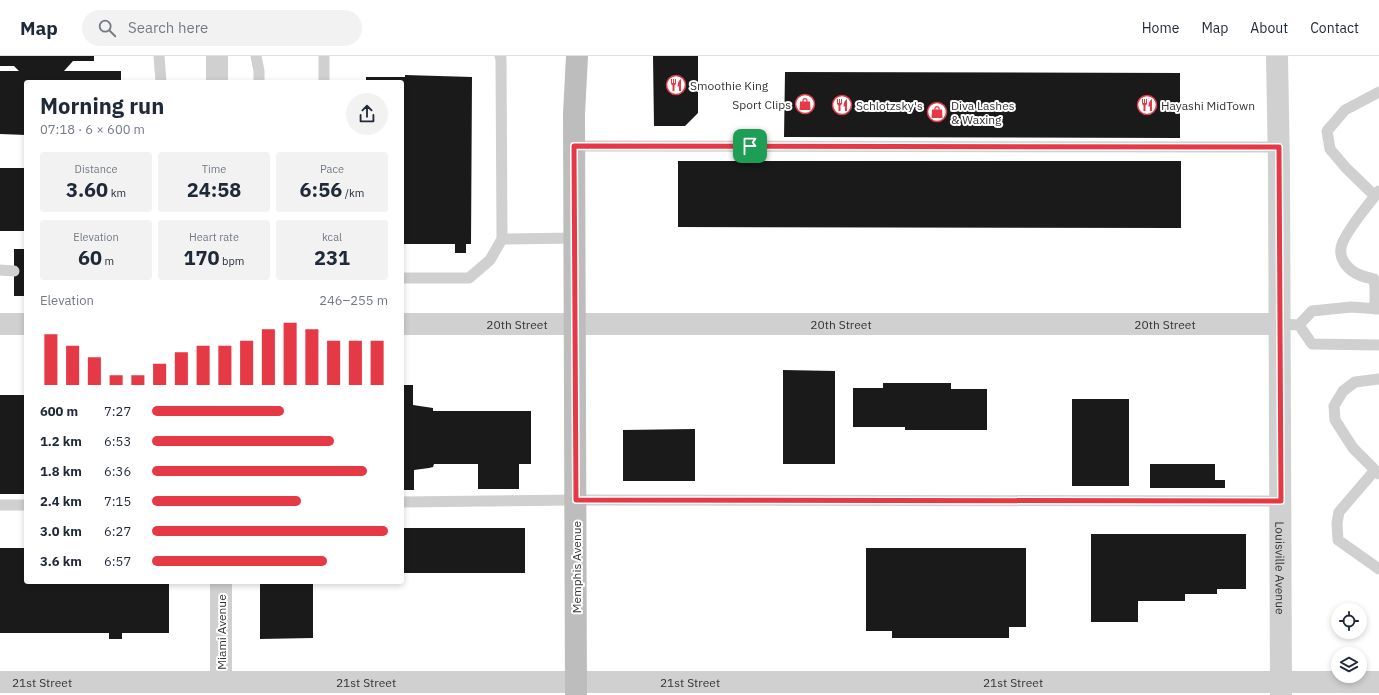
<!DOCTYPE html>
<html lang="en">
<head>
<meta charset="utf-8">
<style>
	:root { --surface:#fff; --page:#f2f2f3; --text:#1f2937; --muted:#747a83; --line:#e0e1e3; --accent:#e63946 }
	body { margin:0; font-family:"IBM Plex Sans",sans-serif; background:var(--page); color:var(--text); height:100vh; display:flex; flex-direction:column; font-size:15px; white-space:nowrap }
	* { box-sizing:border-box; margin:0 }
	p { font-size:13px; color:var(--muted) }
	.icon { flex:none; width:22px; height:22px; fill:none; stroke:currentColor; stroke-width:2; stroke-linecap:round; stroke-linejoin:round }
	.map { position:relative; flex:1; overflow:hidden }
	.sheet { position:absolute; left:24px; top:24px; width:380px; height:504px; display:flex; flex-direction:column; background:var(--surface); border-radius:4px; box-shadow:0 2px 6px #0003 }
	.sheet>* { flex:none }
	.controls { position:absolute; left:1331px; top:547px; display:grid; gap:8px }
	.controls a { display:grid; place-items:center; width:36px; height:36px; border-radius:50%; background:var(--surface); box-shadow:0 2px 6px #0003; font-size:20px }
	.pin { position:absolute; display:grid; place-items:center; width:34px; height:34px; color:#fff; margin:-17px; border-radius:8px; box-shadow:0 2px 6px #0006 }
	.round { display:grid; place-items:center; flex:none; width:42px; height:42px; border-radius:21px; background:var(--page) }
	.headline { display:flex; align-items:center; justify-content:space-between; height:68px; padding:0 16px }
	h1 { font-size:22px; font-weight:800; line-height:30px }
	.metrics { display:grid; grid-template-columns:repeat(3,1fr); gap:6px; height:68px; padding:4px 16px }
	.metrics div { display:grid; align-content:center; border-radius:4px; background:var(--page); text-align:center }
	.metrics b { font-size:20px; font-weight:800 }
	.metrics small { font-size:11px; font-weight:400 }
	.metrics p { font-size:11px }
	.chart { height:112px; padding:8px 16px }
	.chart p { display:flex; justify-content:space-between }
	.chart svg { width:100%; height:72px; margin-top:4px; stroke:var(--accent); stroke-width:6 }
	ul { padding:0 16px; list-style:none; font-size:13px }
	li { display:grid; grid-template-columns:64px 48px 1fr; align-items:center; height:30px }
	li i { height:10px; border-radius:5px; background:var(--accent) }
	header { display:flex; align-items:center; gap:24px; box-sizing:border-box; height:56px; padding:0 20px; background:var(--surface); border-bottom:1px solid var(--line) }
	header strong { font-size:19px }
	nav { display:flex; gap:22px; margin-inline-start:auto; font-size:14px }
	.search { width:280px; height:36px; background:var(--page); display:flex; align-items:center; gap:10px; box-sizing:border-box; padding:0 14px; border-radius:22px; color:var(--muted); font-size:15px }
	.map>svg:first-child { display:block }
	.building { fill:#1a1a1a }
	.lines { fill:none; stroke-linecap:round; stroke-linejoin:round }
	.lane { stroke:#d0d0d0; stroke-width:11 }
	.street { stroke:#d0d0d0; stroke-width:22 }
	.secondary { stroke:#bdbdbd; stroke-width:22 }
	.route-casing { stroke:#fff; stroke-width:8 }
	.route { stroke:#e63946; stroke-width:5 }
	.labels { text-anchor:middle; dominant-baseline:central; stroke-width:4; stroke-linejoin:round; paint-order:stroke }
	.poi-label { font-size:12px; fill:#333; stroke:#fff; text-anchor:start }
	.street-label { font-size:12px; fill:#333; stroke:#fff }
</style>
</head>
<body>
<header>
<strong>Map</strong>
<div class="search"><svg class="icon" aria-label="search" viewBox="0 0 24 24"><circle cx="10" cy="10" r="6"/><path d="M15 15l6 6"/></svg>Search here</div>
<nav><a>Home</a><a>Map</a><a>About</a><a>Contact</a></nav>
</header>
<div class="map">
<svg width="1379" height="639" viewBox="0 0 1379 639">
	<rect width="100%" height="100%" fill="#fff"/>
	<path class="building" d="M0 0H94V5H73L64 15H121V26H26V79L0 78V15H19L14 10H0Z
		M653 0H698V57L685 70H654Z
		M785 16 1180 17V82L784 81Z
		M405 19 472 21 471 188H466V197H455V188H402V26H366V21H405Z
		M678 105H1181V172L678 171Z
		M0 112H26V175H0Z
		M14 193H26V240H14Z
		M783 314 835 315V408H783Z
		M883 327H951V333H987V374H905V371H853V332H883Z
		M402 329H413V349L433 352V355H531V408H519V433H478V408H434L433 411 429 412 414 414V434H402Z
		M0 339H26V438H0Z
		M1072 343H1129V430H1072Z
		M695 373V425H623V374Z
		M1150 408H1215V424H1225V432H1150Z
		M402 472H525V517H402Z
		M1091 478H1246V533H1217V538H1185V545H1138V566H1091Z
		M0 492H26V526H169V577H122V583H109V577H0Z
		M866 492H1026V571H1009V582H892V575H866Z
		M260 526H313V582L260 583Z"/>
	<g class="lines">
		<path class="lane" d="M159 0 161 26
			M256 0 259 15V26
			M500 0 501 2 502 183 575 182
			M324 26V0
			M574 90 1279 91
			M1375 140 1346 112 1330 93 1327 75 1345 54 1379 36
			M0 214 14 215
			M402 222H469L490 204 502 183
			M1375 253V232L1374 223C1363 221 1353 218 1346 209 1342 204 1340 199 1341 192 1342 180 1370 146 1379 135
			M1280 268 1299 269 1312 255 1351 251 1379 253
			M1299 269 1312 288 1379 289
			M1379 323 1355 326 1343 335 1334 350 1335 364 1353 392 1379 418
			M1375 414 1339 456 1337 467 1338 484 1379 513
			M402 446 576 444 1281 445
			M0 449H26"/>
		<g class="street">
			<path d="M217 0V26"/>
			<path id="s1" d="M1277 0 1279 111 1281 639"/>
			<path d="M0 268H26"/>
			<path id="s2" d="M402 268H1280"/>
			<path d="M221 526V626"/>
			<path id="s3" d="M0 626H1379"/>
		</g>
		<path class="secondary" d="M576 639 574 58 577 0"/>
	</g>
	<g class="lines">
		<defs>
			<path id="route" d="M574 90 1279 91 1281 445 576 444Z"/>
		</defs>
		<use href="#route" class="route-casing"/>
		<use href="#route" class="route"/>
	</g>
	<defs>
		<symbol id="restaurant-ring" viewBox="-11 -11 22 22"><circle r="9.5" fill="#fff" stroke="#e63946" stroke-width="1.5"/><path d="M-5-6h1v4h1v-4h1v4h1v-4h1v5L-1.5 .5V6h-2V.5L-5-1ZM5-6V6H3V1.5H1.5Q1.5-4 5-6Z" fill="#e63946"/></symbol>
		<symbol id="shop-ring" viewBox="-11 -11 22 22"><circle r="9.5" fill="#fff" stroke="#e63946" stroke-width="1.5"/><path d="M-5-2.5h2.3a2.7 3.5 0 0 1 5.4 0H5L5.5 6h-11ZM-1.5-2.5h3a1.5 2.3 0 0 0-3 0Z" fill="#e63946"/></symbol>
	</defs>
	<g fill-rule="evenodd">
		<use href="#restaurant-ring" x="665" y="18" width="22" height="22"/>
		<use href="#shop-ring" x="794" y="37" width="22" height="22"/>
		<use href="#restaurant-ring" x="831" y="38" width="22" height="22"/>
		<use href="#restaurant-ring" x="1136" y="38" width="22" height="22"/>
		<use href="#shop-ring" x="926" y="45" width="22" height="22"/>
	</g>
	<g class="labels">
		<g class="poi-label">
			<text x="690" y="29">Smoothie King</text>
			<text x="791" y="48" text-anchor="end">Sport Clips</text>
			<text x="856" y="49">Schlotzsky's</text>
			<text x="951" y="49">Diva Lashes<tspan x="951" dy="14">&amp; Waxing</tspan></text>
			<text x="1161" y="49">Hayashi MidTown</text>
		</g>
		<g class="street-label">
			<text stroke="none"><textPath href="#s2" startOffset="115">20th Street</textPath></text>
			<text stroke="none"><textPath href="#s2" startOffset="439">20th Street</textPath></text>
			<text stroke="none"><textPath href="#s2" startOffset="763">20th Street</textPath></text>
			<text transform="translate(576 511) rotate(-90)">Memphis Avenue</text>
			<text stroke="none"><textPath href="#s1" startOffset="512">Louisville Avenue</textPath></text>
			<text transform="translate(221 576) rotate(-90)">Miami Avenue</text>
			<text stroke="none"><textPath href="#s3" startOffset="42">21st Street</textPath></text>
			<text stroke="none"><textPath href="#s3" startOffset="366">21st Street</textPath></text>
			<text stroke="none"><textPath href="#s3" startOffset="690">21st Street</textPath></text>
			<text stroke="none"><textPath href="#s3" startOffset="1013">21st Street</textPath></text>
		</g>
	</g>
</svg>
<div class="controls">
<a><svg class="icon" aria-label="locate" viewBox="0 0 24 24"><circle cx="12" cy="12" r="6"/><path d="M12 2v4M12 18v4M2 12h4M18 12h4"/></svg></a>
<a><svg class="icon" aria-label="layers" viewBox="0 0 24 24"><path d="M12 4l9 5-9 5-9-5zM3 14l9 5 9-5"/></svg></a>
</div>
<div class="pin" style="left:750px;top:90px;background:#1e9e55"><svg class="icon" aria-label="arrive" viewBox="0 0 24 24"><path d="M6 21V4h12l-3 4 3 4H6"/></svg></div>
<section class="sheet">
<div class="headline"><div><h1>Morning run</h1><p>07:18 · 6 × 600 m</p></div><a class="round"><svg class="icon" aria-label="share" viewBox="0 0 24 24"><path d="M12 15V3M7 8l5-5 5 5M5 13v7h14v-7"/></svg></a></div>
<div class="metrics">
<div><p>Distance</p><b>3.60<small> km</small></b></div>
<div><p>Time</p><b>24:58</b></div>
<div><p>Pace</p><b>6:56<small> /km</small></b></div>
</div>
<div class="metrics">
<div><p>Elevation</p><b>60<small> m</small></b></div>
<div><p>Heart rate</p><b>170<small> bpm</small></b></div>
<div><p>kcal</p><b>231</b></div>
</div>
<div class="chart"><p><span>Elevation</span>246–255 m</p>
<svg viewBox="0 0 160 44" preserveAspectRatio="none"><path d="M5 44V13M15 44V20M25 44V27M35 44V38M45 44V38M55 44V31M65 44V24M75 44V20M85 44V20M95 44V17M105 44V10M115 44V6M125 44V10M135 44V17M145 44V17M155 44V17"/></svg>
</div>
<ul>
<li><b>600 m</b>7:27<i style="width:56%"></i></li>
<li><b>1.2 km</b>6:53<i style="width:77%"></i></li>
<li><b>1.8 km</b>6:36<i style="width:91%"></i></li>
<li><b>2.4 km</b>7:15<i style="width:63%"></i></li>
<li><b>3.0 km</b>6:27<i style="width:100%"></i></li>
<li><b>3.6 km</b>6:57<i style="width:74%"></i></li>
</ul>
</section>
</div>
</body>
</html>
